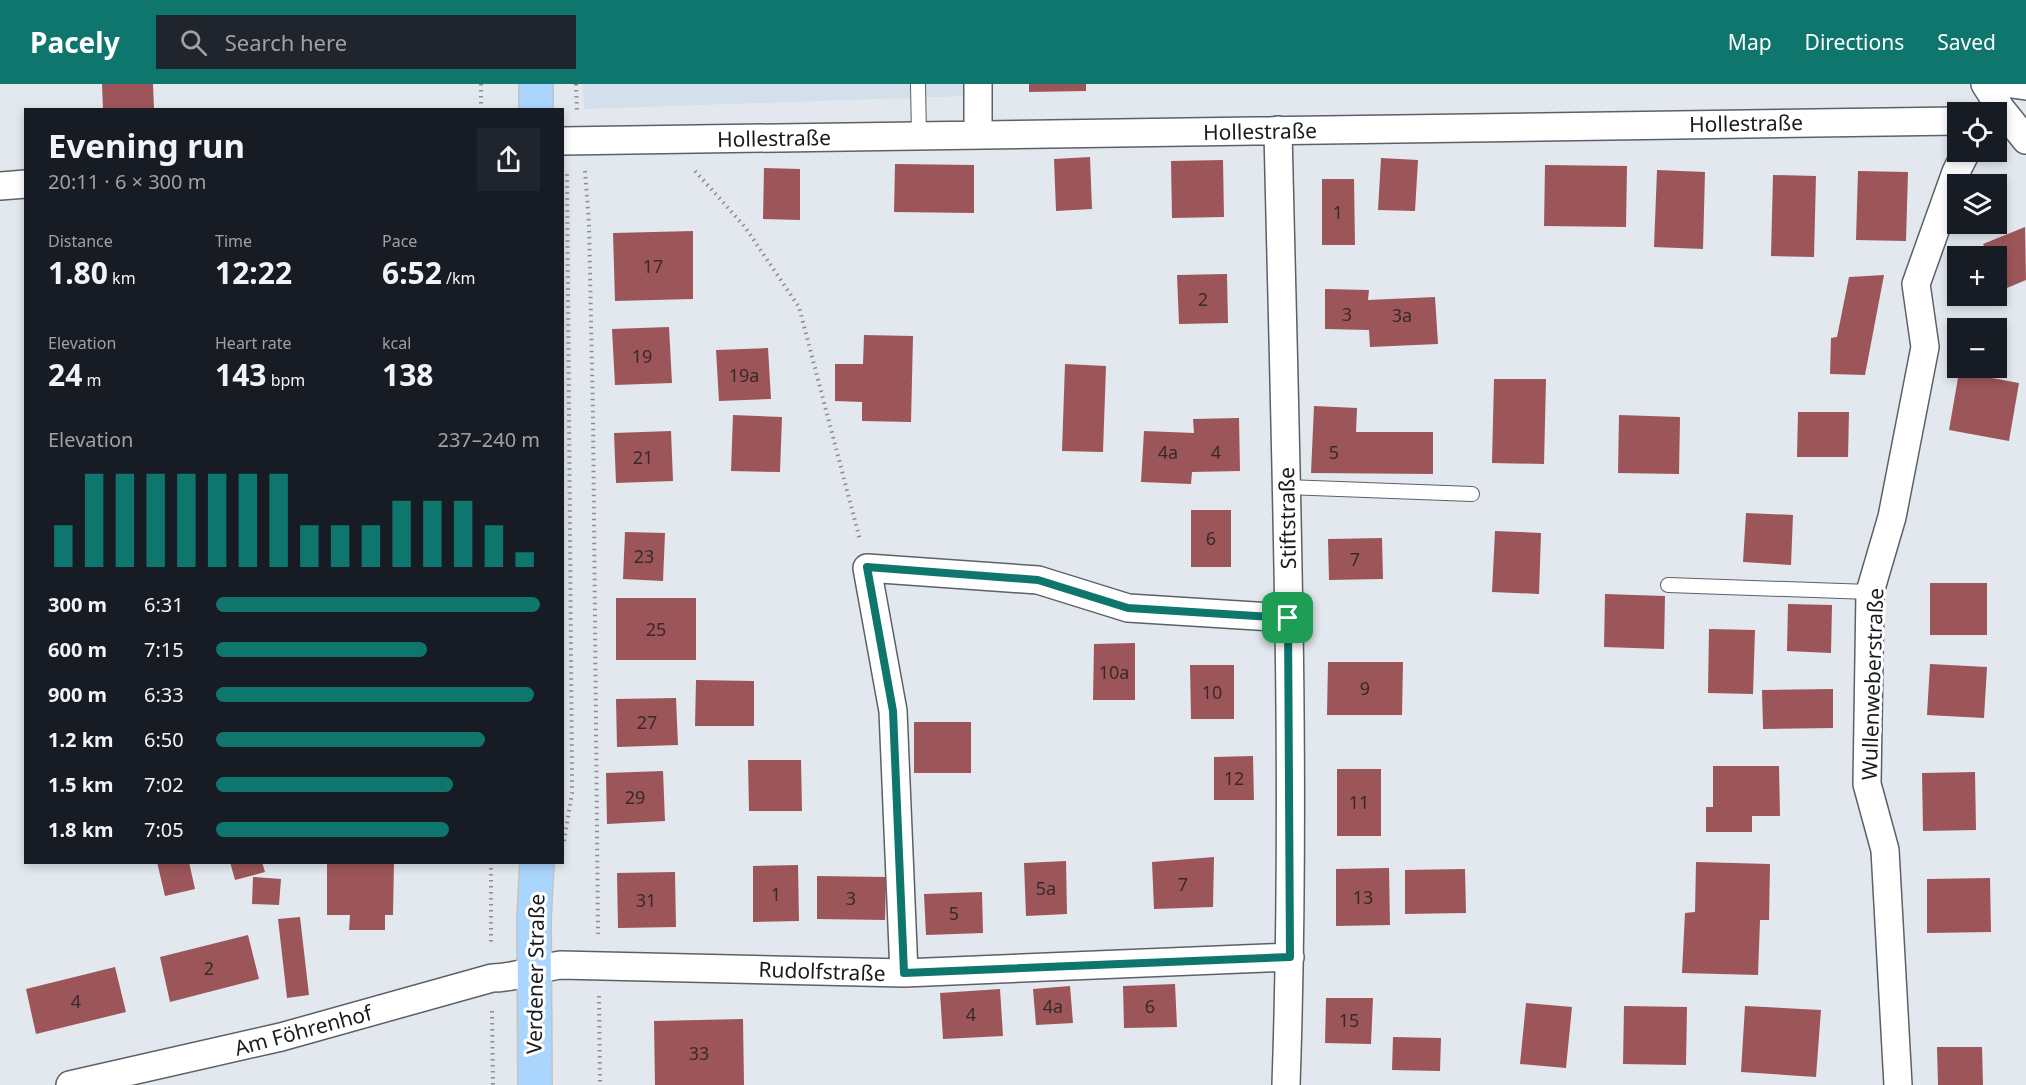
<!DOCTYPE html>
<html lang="en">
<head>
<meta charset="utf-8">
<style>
	:root { --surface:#171b24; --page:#20242c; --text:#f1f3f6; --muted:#9ea1a6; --accent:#0f766e }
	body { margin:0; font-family:"Noto Sans",sans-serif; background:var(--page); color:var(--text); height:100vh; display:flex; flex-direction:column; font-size:22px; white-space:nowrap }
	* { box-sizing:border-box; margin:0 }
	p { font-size:20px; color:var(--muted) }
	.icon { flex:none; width:33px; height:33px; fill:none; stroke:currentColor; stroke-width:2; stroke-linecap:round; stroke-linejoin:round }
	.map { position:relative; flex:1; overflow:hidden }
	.drawer { position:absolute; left:24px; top:24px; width:540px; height:756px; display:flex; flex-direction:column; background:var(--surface); border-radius:0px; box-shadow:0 3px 9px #0003 }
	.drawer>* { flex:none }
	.controls { position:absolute; left:1947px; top:18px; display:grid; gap:12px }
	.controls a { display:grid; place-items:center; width:60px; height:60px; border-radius:0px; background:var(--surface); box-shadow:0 3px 9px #0003; font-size:30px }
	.pin { position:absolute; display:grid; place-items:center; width:51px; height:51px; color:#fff; margin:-26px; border-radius:12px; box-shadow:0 3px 9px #0006 }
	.round { display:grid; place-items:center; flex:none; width:63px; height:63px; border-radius:0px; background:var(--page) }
	.headline { display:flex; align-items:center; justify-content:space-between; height:102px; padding:0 24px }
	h1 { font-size:33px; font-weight:700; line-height:45px }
	.metrics { display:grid; grid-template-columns:repeat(3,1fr); gap:9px; height:102px; padding:6px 24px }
	.metrics div { display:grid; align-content:center }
	.metrics b { font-size:30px; font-weight:700 }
	.metrics small { font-size:16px; font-weight:400 }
	.metrics p { font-size:16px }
	.chart { height:168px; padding:12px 24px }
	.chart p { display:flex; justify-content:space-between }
	.chart svg { width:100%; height:108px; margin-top:6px; stroke:var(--accent); stroke-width:6 }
	ul { padding:0 24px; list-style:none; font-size:20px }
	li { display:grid; grid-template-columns:96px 72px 1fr; align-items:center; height:45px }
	li i { height:15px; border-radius:8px; background:var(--accent) }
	header { display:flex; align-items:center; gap:36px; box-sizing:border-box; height:84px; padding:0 30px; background:var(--accent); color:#fff }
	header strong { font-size:28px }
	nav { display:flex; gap:33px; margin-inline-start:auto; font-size:21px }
	.search { width:420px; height:54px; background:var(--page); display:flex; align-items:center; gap:15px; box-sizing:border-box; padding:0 21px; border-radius:0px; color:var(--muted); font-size:22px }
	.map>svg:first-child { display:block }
	.built { fill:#d3dfeb }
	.building { fill:#9c5659 }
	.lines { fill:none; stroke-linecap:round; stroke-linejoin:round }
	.lane-casing { stroke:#5b6166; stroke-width:16 }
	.street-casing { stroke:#5b6166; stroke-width:30 }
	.primary-casing { stroke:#c3c3c4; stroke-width:36 }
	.path { stroke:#8a8e92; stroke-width:4; stroke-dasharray:1.5 4.5; stroke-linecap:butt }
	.lane { stroke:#fff; stroke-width:14 }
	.street { stroke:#fff; stroke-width:27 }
	.primary { stroke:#aad5fd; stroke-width:33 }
	.route-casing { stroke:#fff; stroke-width:12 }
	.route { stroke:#0f766e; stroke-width:8 }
	.labels { text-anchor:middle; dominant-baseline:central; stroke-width:6; stroke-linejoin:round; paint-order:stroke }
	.number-label { font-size:18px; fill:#39292b }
	.street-label { font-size:21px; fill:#181a1c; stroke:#fff }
</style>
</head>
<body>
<header>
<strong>Pacely</strong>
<div class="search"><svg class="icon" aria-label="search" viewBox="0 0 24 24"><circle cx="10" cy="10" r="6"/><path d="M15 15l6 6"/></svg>Search here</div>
<nav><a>Map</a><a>Directions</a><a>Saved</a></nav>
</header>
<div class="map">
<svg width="2026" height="1001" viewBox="0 0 2026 1001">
	<rect width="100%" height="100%" fill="#e2e8ee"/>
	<path class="built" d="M583 0H964V12L584 25Z"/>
	<path class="building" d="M102 0H153L154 24 103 25Z
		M1029 0H1086V7L1029 8Z
		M1090 73 1092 125 1056 127 1054 75Z
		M1381 74 1418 76 1415 127 1378 126Z
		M1223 76 1224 133 1172 134 1171 77Z
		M895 80 974 81V129L894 128Z
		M1545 81 1627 82 1626 143 1544 142Z
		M764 84 800 85V136L763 135Z
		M1657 86 1705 88 1703 165 1654 163Z
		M1858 87 1908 88 1906 157 1856 156Z
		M1773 91 1816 92 1814 173 1771 172Z
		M1322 95H1354L1355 161H1322Z
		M2025 143 2026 196 2002 206 1996 193V172H1989L1983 160Z
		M693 147V215L615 217 613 149Z
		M1227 190 1228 239 1179 240 1177 191Z
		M1884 191 1865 291 1830 290 1831 254 1837 253 1849 193Z
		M1325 205 1369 206 1368 216 1435 213 1438 260 1370 263 1369 246 1325 245Z
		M669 243 672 299 615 301 612 245Z
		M864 251 913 252 911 338 862 337V318L835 317V280H863Z
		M768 264 771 315 719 317 716 266Z
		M1065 280 1106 282 1103 368 1062 367Z
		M1959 288 2019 299 2009 357 1949 346Z
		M1494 295H1546L1544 380 1492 379Z
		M1314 322 1357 324 1356 348H1433V390L1311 389Z
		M1798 328H1849L1848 373H1797Z
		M733 331 782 333 780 388 731 387Z
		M1619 331 1680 333 1679 390 1618 389Z
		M1239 334 1240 387 1192 388 1191 400 1141 398 1144 347 1194 349 1193 335Z
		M671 347 673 397 616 399 614 349Z
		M1191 426H1231V483H1191Z
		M1746 429 1793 431 1791 481 1743 478Z
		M1495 447 1541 449 1539 510 1492 508Z
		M625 448 665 449 663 497 623 495Z
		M1382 454 1383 495 1329 496 1328 455Z
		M1930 499H1987V551H1930Z
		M1605 510 1665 512 1664 565 1604 563Z
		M616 514H696V576H616Z
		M1788 520 1832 521 1831 569 1787 567Z
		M1709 545 1755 546 1753 610 1708 609Z
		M1135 559V616H1093L1094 560Z
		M1328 578H1403L1402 631H1327Z
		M1930 580 1987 583 1984 634 1927 631Z
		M1190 581H1234V635H1191Z
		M696 596 754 597V642H695Z
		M1833 605V644L1763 645 1762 606Z
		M676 614 678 661 617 663 616 615Z
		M914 638H971V689H914Z
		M1253 672 1254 716H1214V673Z
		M748 676H801L802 727H749Z
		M1713 682H1779L1780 732H1752V748H1706V723H1713Z
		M1337 685H1381V752H1337Z
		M663 687 665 737 607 740 606 689Z
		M1975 688 1976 746 1923 747 1922 689Z
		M1214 773 1213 823 1154 825 1152 778Z
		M1066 777 1067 830 1026 832 1024 779Z
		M157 778H189L195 805 165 812Z
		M230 778H262L265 788 235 796Z
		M327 778H394L393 831H385V846H349L350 831H327Z
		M1696 778 1770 780 1769 836H1760L1758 891 1682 889 1685 829 1695 828Z
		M798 781 799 837 753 838V782Z
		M1389 784 1390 841 1336 842V785Z
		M1465 785 1466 829 1405 830V786Z
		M675 788 676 843 618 844 617 789Z
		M817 792 886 793 885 836 817 835Z
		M253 793 281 795 279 821 252 820Z
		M1990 794 1991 848 1927 849V795Z
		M982 808 983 849 926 851 924 810Z
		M300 833 309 911 287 914 278 835Z
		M248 851 259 895 170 918 160 873Z
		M115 883 126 928 36 950 26 905Z
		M1175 900 1177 943 1124 944 1123 902Z
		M1070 902 1073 939 1036 941 1033 905Z
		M1000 905 1003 952 943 955 940 909Z
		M1326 914H1373L1371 960 1325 959Z
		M1526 919 1572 923 1566 984 1520 980Z
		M1624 922 1687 923 1686 981 1623 980Z
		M1745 922 1821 926 1816 993 1741 988Z
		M743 935 744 1001H655L654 937Z
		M1393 953 1441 954 1440 987 1392 986Z
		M1937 963H1982L1983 1001H1938Z"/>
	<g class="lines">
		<defs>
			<path id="lane" d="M918 0 919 52
				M1286 403 1472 410
				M1668 501 1870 508"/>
			<path id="street" d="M1985 0 2001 25 2026 56
				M2012 0 2026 2
				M1278 46C1285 364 1297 683 1286 1001
				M978 51V0
				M562 57 1958 37
				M0 102 26 100
				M904 889 893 627 867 484 1038 496 1128 524 1288 534
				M70 1001 281 953 492 894C516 894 536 885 560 881L904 889 1290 873
				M1898 1001 1885 766 1867 700 1870 508 1892 433 1925 263 1916 200 1956 88 1966 68"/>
			<path id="primary" d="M536 0V26
				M535 1001 534 834 537 778"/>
		</defs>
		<use href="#lane" class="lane-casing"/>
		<use href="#street" class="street-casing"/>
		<use href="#primary" class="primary-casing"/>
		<path class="path" d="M481 0V26
			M576 0 577 26
			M585 87 589 139 593 330 598 850
			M695 87 745 143 799 223 860 456
			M564 757 572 709V687L567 87
			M491 778V862
			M599 912 600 1001
			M492 927 493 1001"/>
		<use href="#lane" class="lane"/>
		<use href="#street" class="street"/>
		<use href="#primary" class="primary"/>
	</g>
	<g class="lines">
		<defs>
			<path id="route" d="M867 483 1038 496 1128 524 1288 534 1290 873 904 889 893 627Z"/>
		</defs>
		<use href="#route" class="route-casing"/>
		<use href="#route" class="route"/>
	</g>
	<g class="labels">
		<g class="number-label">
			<text x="1338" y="128">1</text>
			<text x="653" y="182">17</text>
			<text x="1203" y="215">2</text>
			<text x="1347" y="230">3</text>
			<text x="1402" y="231">3a</text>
			<text x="642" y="272">19</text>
			<text x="744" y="291">19a</text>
			<text x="1168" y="368">4a</text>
			<text x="1216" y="368">4</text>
			<text x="1334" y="368">5</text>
			<text x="643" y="373">21</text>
			<text x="1211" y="454">6</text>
			<text x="644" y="472">23</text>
			<text x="1355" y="475">7</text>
			<text x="656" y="545">25</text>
			<text x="1114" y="588">10a</text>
			<text x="1365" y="604">9</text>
			<text x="1212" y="608">10</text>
			<text x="647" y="638">27</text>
			<text x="1234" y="694">12</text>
			<text x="635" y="713">29</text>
			<text x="1359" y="718">11</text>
			<text x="1183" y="800">7</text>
			<text x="1046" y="804">5a</text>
			<text x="776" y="810">1</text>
			<text x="1363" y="813">13</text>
			<text x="851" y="814">3</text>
			<text x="646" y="816">31</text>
			<text x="954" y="829">5</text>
			<text x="209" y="884">2</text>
			<text x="76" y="917">4</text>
			<text x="1053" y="922">4a</text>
			<text x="1150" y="922">6</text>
			<text x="971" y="930">4</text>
			<text x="1349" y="936">15</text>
			<text x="699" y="969">33</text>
		</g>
		<g class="street-label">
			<text transform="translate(1746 39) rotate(-1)">Hollestraße</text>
			<text transform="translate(1260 47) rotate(-1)">Hollestraße</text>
			<text transform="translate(774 54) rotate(-1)">Hollestraße</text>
			<text transform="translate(1287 434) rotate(-91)">Stiftstraße</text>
			<text transform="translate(1872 600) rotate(-88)">Wullenweberstraße</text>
			<text transform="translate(822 887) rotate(2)">Rudolfstraße</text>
			<text transform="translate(535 890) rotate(-89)">Verdener Straße</text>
			<text transform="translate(303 946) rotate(-15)">Am Föhrenhof</text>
		</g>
	</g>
</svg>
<div class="controls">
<a><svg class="icon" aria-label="locate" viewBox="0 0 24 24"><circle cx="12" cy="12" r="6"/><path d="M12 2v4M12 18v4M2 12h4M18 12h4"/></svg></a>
<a><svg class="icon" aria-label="layers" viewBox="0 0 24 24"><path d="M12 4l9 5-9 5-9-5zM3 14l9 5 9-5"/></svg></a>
<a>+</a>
<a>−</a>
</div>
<div class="pin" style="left:1288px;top:534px;background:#1e9e55"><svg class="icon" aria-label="arrive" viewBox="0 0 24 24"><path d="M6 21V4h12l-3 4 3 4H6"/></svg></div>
<section class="drawer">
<div class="headline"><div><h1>Evening run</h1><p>20:11 · 6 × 300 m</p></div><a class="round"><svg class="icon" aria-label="share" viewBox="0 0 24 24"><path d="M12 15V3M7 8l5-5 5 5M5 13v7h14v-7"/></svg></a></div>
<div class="metrics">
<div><p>Distance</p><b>1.80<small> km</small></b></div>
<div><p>Time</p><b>12:22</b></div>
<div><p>Pace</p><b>6:52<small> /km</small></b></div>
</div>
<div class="metrics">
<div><p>Elevation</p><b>24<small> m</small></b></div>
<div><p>Heart rate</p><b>143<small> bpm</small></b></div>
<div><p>kcal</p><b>138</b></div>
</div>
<div class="chart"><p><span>Elevation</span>237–240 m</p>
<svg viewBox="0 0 160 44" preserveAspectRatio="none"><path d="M5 44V27M15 44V6M25 44V6M35 44V6M45 44V6M55 44V6M65 44V6M75 44V6M85 44V27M95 44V27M105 44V27M115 44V17M125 44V17M135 44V17M145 44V27M155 44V38"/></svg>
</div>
<ul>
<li><b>300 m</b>6:31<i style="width:100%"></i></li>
<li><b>600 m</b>7:15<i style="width:65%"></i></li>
<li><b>900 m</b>6:33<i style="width:98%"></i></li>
<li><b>1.2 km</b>6:50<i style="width:83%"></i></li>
<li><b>1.5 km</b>7:02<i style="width:73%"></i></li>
<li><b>1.8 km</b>7:05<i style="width:72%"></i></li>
</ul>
</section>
</div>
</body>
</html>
